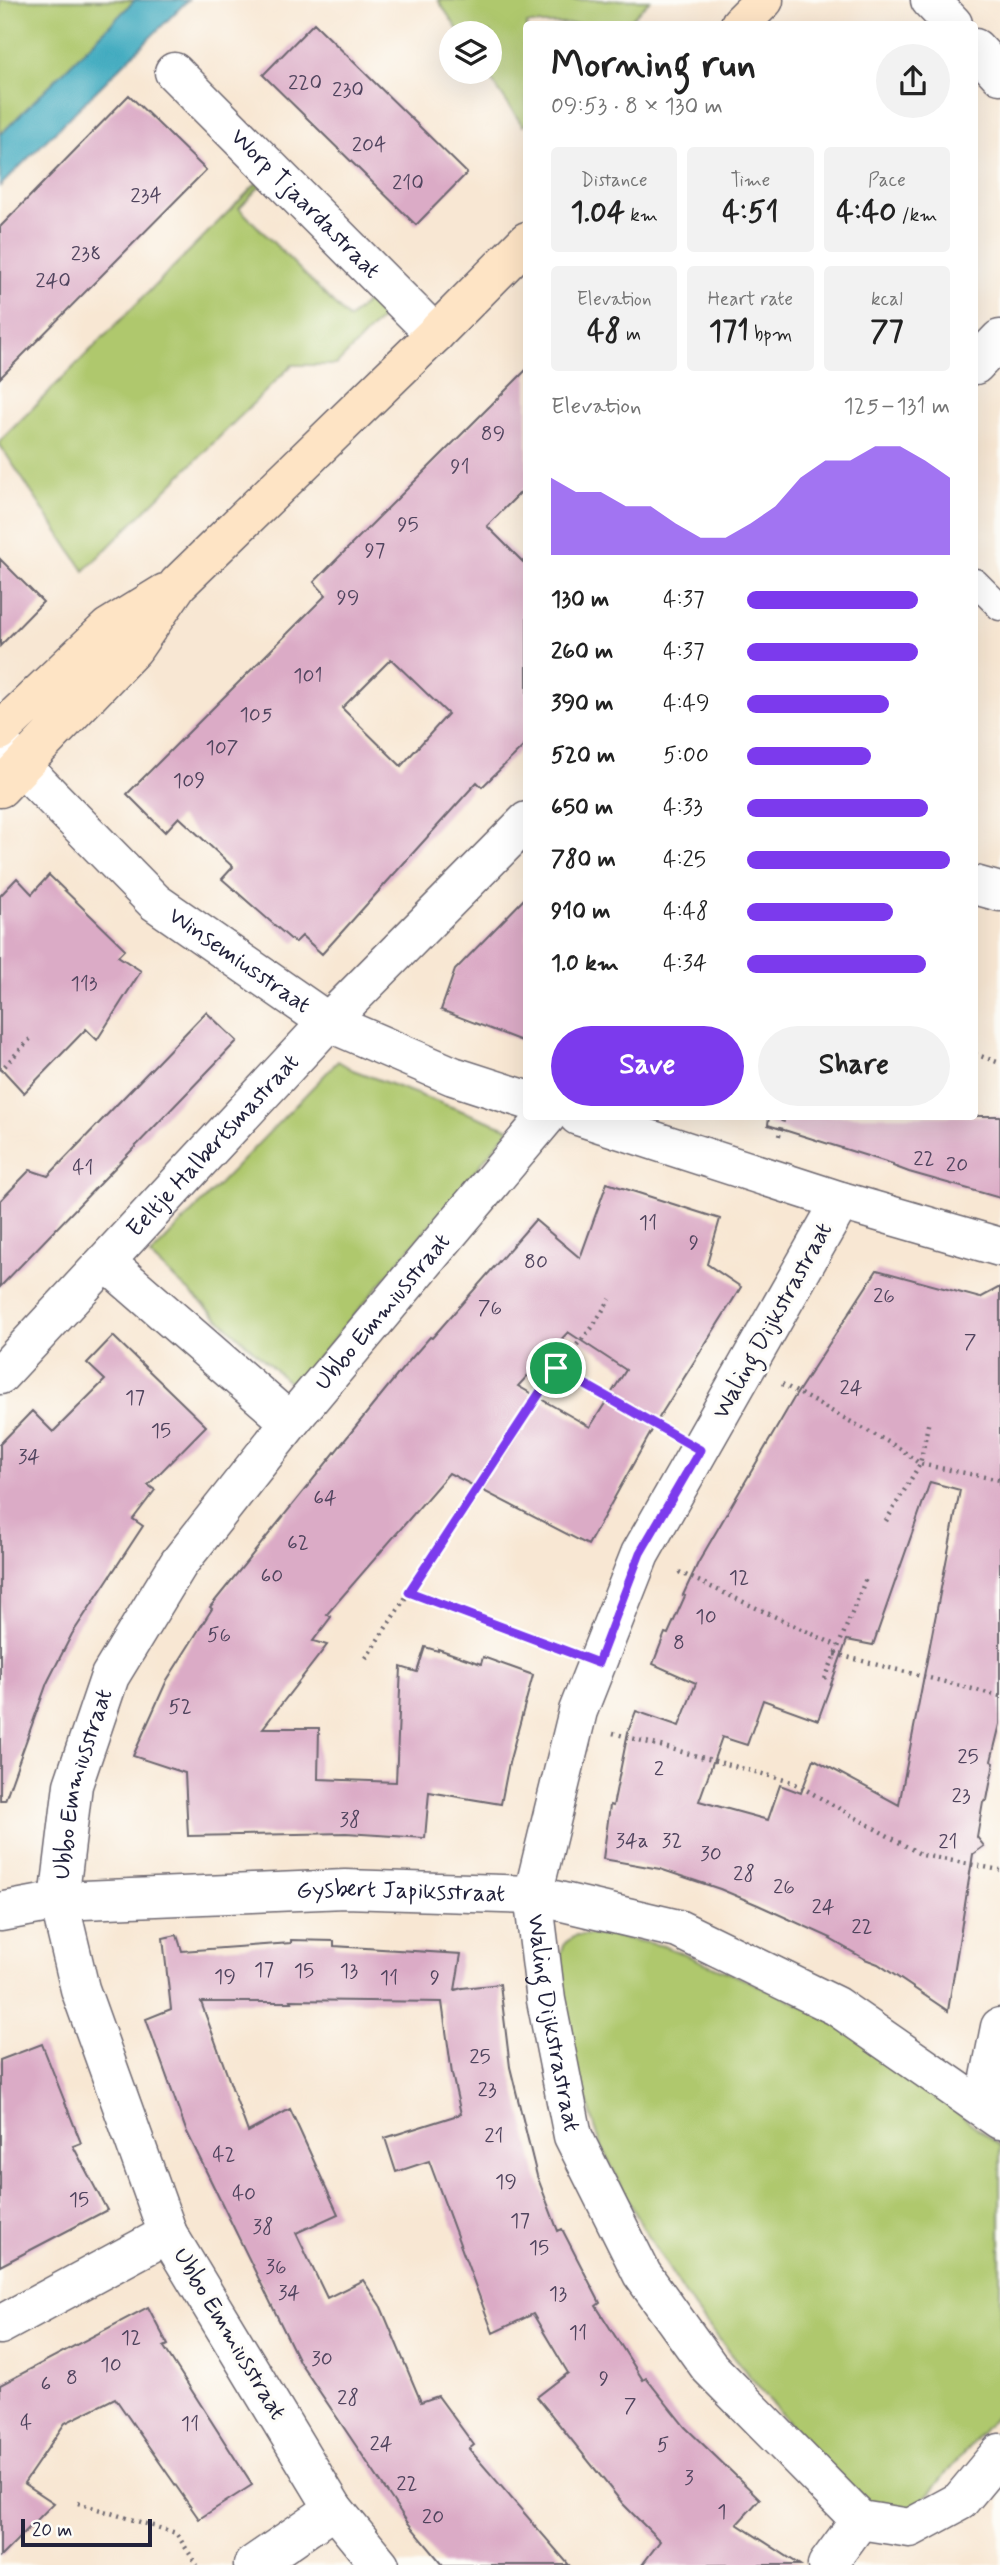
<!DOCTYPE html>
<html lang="en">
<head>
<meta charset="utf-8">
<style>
	:root { --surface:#fff; --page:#f2f2f2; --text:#222; --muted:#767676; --accent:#7c3aed }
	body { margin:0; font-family:Mynerve,sans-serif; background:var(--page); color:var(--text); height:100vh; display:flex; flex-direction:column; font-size:26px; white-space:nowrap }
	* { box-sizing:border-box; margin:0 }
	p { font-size:23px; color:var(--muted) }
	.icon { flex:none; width:38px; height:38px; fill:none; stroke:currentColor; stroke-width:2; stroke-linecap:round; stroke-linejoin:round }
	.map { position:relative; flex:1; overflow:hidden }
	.panel { position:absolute; left:523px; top:21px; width:455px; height:1099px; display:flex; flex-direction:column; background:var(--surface); border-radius:7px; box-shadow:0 7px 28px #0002 }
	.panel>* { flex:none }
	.controls { position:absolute; left:439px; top:21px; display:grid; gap:14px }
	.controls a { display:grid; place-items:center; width:63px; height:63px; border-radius:50%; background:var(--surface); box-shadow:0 7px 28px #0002; font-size:35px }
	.scale { position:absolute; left:21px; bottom:18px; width:131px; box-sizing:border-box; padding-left:7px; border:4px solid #22223b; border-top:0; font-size:19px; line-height:24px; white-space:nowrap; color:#22223b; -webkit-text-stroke:5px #fdfcf7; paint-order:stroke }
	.pin { position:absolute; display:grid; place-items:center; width:60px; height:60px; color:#fff; margin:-30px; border:4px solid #fff; border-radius:50%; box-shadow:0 2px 7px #0007 }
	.round { display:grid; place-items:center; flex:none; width:74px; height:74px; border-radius:37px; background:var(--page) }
	.summary { display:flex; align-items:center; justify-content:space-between; height:119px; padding:0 28px }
	h1 { font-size:38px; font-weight:700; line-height:52px }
	.stats { display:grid; grid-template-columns:repeat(3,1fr); gap:10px; height:119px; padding:7px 28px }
	.stats div { display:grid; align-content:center; border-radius:7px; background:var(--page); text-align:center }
	.stats b { font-size:30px; font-weight:700 }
	.stats small { font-size:19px; font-weight:400 }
	.stats p { font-size:19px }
	.chart { height:196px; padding:14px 28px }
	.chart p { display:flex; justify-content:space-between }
	.chart svg { width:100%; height:126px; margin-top:7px; fill:var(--accent); opacity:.7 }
	.action { display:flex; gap:14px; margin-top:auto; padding:14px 28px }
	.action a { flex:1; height:80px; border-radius:42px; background:var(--accent); color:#fff; font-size:28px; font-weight:700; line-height:80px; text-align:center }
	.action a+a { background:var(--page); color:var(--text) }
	ul { padding:0 28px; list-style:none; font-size:23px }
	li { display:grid; grid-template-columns:112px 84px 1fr; align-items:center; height:52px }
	li i { height:18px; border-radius:9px; background:var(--accent) }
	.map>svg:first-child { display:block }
	.green { fill:#afc86d; stroke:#687554; stroke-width:2 }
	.water { fill:#40aabf; stroke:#31667d; stroke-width:2 }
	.building { fill:#dbabc6; fill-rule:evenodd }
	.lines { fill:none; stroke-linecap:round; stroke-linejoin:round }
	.lane-casing { stroke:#6d6770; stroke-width:29 }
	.street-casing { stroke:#6d6770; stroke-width:41 }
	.secondary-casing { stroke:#6d6770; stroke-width:41 }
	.path { stroke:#6d6770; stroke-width:4.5; stroke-dasharray:2 5; stroke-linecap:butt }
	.lane { stroke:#fff; stroke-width:26 }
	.street { stroke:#fff; stroke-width:38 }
	.secondary { stroke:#fee4c5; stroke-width:38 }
	.route-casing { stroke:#fff; stroke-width:14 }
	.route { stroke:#7c3aed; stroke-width:9 }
	.labels { text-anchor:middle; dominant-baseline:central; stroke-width:6; stroke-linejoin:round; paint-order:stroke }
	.number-label { font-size:21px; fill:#50445e }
	.street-label { font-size:24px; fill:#22223b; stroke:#fdfcf7 }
</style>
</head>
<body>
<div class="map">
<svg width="1000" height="2565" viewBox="0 0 1000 2565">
	<rect width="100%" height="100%" fill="#fdfcf7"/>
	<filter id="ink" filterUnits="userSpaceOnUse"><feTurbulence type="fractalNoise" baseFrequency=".0143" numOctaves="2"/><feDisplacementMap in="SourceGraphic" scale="14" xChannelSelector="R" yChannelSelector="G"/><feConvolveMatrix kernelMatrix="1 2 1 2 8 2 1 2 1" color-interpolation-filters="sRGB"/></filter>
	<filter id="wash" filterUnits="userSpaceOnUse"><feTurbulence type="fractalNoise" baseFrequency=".00686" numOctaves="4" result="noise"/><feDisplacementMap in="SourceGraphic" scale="28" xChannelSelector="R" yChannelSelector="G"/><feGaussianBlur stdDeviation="1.57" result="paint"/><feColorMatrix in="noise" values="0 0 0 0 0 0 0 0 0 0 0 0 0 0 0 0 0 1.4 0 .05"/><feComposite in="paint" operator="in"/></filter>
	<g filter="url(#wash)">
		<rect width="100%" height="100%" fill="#f8e7d3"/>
		<path class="green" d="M0 0H135L0 135Z
			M438 0H650L626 24H527V122L523 126 486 72H490V33H460Z
			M260 180 263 183 239 208 349 319 373 296 388 312 336 365H292L84 571 0 445V441Z
			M338 1061 353 1070 510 1129 294 1387 150 1256Z
			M576 1935H607L664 1946 775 1992 855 2032 1000 2146V2411L924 2499 901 2513 856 2502 754 2382 694 2308 643 2228 602 2148 576 2068 559 1960 565 1943Z"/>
		<path class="water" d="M135 0H188L0 186V135Z"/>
		<g id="blocks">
			<path class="building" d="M314 23 467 173 416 225 263 75Z
				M129 95 206 170 0 378V227Z
				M527 369V486L487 526 527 566V743L482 787 477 782 322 954 302 936 295 943 222 879 233 867 179 817 165 832 127 794 326 595 314 582ZM391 659 448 714 401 766 342 708Z
				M0 559 43 602 0 646Z
				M49 875 125 949 118 956 141 971 97 1040 86 1029 24 1093 0 1067V896L17 878 32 894Z
				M527 896V1043L441 1010 455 970Z
				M206 1012 237 1041 0 1287V1201L30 1170 48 1176Z
				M769 1116H1000V1198L909 1172 893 1166V1164L768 1125Z
				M607 1183 720 1219 707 1264 741 1287 660 1416 588 1545 449 1473 327 1614 331 1617 313 1641 327 1645 263 1728H319L318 1779 396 1782 401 1667 417 1672 425 1647 438 1651V1649L481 1664 483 1657 533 1675 509 1763 501 1804 429 1792 425 1838 346 1833 188 1836 185 1773 133 1756 167 1680 212 1609 210 1607 403 1368 430 1337 432 1338 535 1220 580 1258ZM568 1332 626 1370 590 1427 518 1386Z
				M877 1270 980 1298 1000 1287V1724L991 1761 994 1763 987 1800 983 1802 977 1837 984 1846 973 1854 948 2011 878 1964 865 1959 830 1939 831 1938 758 1905 720 1889 660 1869 603 1859 610 1805 613 1806 628 1732 636 1711 679 1726 696 1683 653 1664 665 1633 668 1634 685 1596 683 1595 698 1563 794 1398ZM930 1482 960 1490 899 1805 814 1759 801 1793 780 1785 768 1820 699 1801 722 1737 747 1745 763 1700 818 1720 847 1640 873 1645Z
				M113 1336 206 1426 148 1485 155 1490 133 1519 143 1526 72 1634 47 1683 5 1800H0V1444L32 1411 53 1432 105 1380 87 1363Z
				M177 1935 182 1951 291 1943V1940L334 1941V1946L461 1954 455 1990 462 1988 500 1984 510 2067 537 2176 558 2231 562 2229 600 2303 596 2306 643 2380 646 2378 685 2427 760 2499 737 2524 800 2565H642L660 2541 623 2504 537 2397 568 2373 533 2314 493 2333 429 2161 396 2172 385 2138 461 2114 452 2074 442 2002 291 2000 292 2002H201L248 2132 290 2109 338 2214 296 2233 327 2298 363 2280 381 2307 421 2402 438 2396 474 2445 469 2449 569 2565H443L408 2523 299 2361 186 2130 146 2019 171 2009 163 1938Z
				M42 2044 81 2143 73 2146 107 2210 0 2266V2060Z
				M148 2307 168 2345 164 2347 252 2485 199 2519 115 2398 65 2423 24 2483 54 2503 0 2557V2385Z"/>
		</g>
	</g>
	<g filter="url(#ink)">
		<use href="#blocks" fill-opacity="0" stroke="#6d6770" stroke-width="2"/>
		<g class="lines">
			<defs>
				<path id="lane" d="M975 582 1000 607"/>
				<g id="street">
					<path d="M930 0 953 24"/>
					<path d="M975 48 1000 75"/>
					<path id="s1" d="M174 72 435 334"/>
					<path d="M975 365 1000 339"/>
					<path id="s2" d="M0 744 155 902 328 1022 453 1076 527 1100"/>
					<path d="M975 885 1000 892"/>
					<path d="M578 1116 841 1201 1000 1247"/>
					<path id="s3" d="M841 1201 640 1554 578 1711 533 1895 546 2000 573 2136 642 2274 709 2367 860 2520"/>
					<path d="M106 1262 290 1422"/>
					<path id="s4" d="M0 1375 328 1022 527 821"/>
					<path id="s5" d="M0 1912 59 1901 345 1889 533 1895 678 1929 836 2006 1000 2120"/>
					<path d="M984 2108 1000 2027"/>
					<path d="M0 2325 168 2234"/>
					<path d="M860 2520 910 2528 960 2501 1000 2453"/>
					<path d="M253 2565 334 2509"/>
					<path id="s6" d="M380 2565 334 2509 168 2234 80 1989 59 1901 73 1785 110 1676 179 1563 290 1422 547 1116"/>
					<path d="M827 2565 860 2520"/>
				</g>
				<path id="secondary" d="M740 24 764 0
					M0 731 108 628 165 593
					M0 788 134 648 178 584 435 334 527 241"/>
			</defs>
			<use href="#lane" class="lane-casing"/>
			<use href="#street" class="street-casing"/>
			<use href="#secondary" class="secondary-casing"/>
			<path class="path" d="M975 1054 1000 1063
				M0 1071 30 1039
				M779 1136 784 1116
				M556 1368 663 1429
				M782 1384 899 1448 920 1464 1000 1480
				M886 1521 920 1464 929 1420
				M679 1572 838 1646
				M409 1592 558 1648
				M835 1654 1000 1696
				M366 1658 556 1368 591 1329 610 1299
				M825 1679 867 1576
				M613 1733 792 1782 922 1855 1000 1870
				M78 2503 176 2533 197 2565"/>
			<use href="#lane" class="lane"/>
			<use href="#street" class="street"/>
			<use href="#secondary" class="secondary"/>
		</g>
	</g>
	<g class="lines" filter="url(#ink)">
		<defs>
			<path id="route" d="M556 1368 700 1450 640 1553 598 1663 409 1592Z"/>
		</defs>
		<use href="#route" class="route-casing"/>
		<use href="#route" class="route"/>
	</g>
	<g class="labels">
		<g class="number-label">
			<text x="305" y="83">220</text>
			<text x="348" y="90">230</text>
			<text x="369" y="145">204</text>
			<text x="408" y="183">210</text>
			<text x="146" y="196">234</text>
			<text x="86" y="254">238</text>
			<text x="53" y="281">240</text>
			<text x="493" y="434">89</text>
			<text x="460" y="467">91</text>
			<text x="408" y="525">95</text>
			<text x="375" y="551">97</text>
			<text x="348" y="598">99</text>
			<text x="308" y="676">101</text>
			<text x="256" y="715">105</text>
			<text x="222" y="748">107</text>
			<text x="189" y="781">109</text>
			<text x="84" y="984">113</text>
			<text x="924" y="1159">22</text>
			<text x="957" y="1165">20</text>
			<text x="83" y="1168">41</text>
			<text x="648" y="1223">11</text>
			<text x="694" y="1243">9</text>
			<text x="536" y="1262">80</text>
			<text x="884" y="1296">26</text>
			<text x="490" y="1308">76</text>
			<text x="970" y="1342">7</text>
			<text x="851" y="1388">24</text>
			<text x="135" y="1398">17</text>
			<text x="161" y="1431">15</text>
			<text x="29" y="1457">34</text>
			<text x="325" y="1498">64</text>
			<text x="298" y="1543">62</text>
			<text x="272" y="1576">60</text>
			<text x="739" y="1578">12</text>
			<text x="706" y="1617">10</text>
			<text x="219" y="1635">56</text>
			<text x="679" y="1643">8</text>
			<text x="180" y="1707">52</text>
			<text x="968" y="1757">25</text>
			<text x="659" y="1769">2</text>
			<text x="961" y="1796">23</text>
			<text x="350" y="1820">38</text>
			<text x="632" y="1841">34a</text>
			<text x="672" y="1841">32</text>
			<text x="948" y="1842">21</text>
			<text x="711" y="1854">30</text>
			<text x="744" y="1874">28</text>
			<text x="784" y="1887">26</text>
			<text x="823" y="1907">24</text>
			<text x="862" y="1927">22</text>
			<text x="264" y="1970">17</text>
			<text x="304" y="1971">15</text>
			<text x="349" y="1971">13</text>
			<text x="225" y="1977">19</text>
			<text x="389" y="1978">11</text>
			<text x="435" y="1978">9</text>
			<text x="480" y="2057">25</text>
			<text x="487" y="2090">23</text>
			<text x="494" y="2136">21</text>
			<text x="224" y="2155">42</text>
			<text x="506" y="2182">19</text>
			<text x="244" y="2194">40</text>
			<text x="79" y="2200">15</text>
			<text x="520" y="2221">17</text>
			<text x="263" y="2227">38</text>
			<text x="539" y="2248">15</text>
			<text x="276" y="2267">36</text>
			<text x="289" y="2293">34</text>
			<text x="558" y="2294">13</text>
			<text x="578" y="2333">11</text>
			<text x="131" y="2338">12</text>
			<text x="322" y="2359">30</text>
			<text x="111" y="2365">10</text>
			<text x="72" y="2378">8</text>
			<text x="604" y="2379">9</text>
			<text x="46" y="2384">6</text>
			<text x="348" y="2398">28</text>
			<text x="630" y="2406">7</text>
			<text x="26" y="2423">4</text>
			<text x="190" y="2424">11</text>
			<text x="381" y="2444">24</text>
			<text x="663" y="2445">5</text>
			<text x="689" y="2478">3</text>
			<text x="407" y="2484">22</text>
			<text x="722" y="2512">1</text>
			<text x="433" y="2517">20</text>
		</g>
		<g class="street-label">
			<text stroke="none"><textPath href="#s1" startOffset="186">Worp Tjaardastraat</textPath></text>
			<text stroke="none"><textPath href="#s2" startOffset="324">Winsemiusstraat</textPath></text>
			<text stroke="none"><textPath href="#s4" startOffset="313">Eeltje Halbertsmastraat</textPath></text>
			<text stroke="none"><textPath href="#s6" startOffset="1432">Ubbo Emmiusstraat</textPath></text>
			<text transform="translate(773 1321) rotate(-61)">Waling Dijkstrastraat</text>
			<text stroke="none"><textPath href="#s6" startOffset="864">Ubbo Emmiusstraat</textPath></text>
			<text stroke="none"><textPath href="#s5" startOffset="402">Gysbert Japiksstraat</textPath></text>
			<text stroke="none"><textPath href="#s3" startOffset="894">Waling Dijkstrastraat</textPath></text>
			<text transform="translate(229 2334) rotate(59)">Ubbo Emmiusstraat</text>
		</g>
	</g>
</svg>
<div class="controls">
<a><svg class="icon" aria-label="layers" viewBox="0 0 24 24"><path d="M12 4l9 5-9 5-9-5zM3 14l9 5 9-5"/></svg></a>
</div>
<div class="scale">20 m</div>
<div class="pin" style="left:556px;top:1368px;background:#1e9e55"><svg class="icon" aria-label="arrive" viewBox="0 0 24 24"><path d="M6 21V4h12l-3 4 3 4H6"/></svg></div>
<section class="panel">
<div class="summary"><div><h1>Morning run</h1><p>09:53 · 8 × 130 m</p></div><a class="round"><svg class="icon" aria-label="share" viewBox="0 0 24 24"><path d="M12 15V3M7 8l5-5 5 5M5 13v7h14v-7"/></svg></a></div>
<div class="stats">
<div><p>Distance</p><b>1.04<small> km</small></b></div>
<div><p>Time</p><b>4:51</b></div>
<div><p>Pace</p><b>4:40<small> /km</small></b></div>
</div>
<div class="stats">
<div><p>Elevation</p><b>48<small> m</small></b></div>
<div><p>Heart rate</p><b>171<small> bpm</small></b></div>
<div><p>kcal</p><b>77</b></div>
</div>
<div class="chart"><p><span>Elevation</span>125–131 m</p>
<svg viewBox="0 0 160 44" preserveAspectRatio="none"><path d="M0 44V17L10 22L20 22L30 27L40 27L50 33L60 38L70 38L80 33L90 27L100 17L110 11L120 11L130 6L140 6L150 11L160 17V44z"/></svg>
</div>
<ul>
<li><b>130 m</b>4:37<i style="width:84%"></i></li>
<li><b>260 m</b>4:37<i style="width:84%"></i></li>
<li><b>390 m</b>4:49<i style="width:70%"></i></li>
<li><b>520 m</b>5:00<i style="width:61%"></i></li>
<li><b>650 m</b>4:33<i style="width:89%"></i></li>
<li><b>780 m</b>4:25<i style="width:100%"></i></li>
<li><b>910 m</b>4:48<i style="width:72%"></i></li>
<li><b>1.0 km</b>4:34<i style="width:88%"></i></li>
</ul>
<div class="action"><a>Save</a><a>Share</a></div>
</section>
</div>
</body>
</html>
